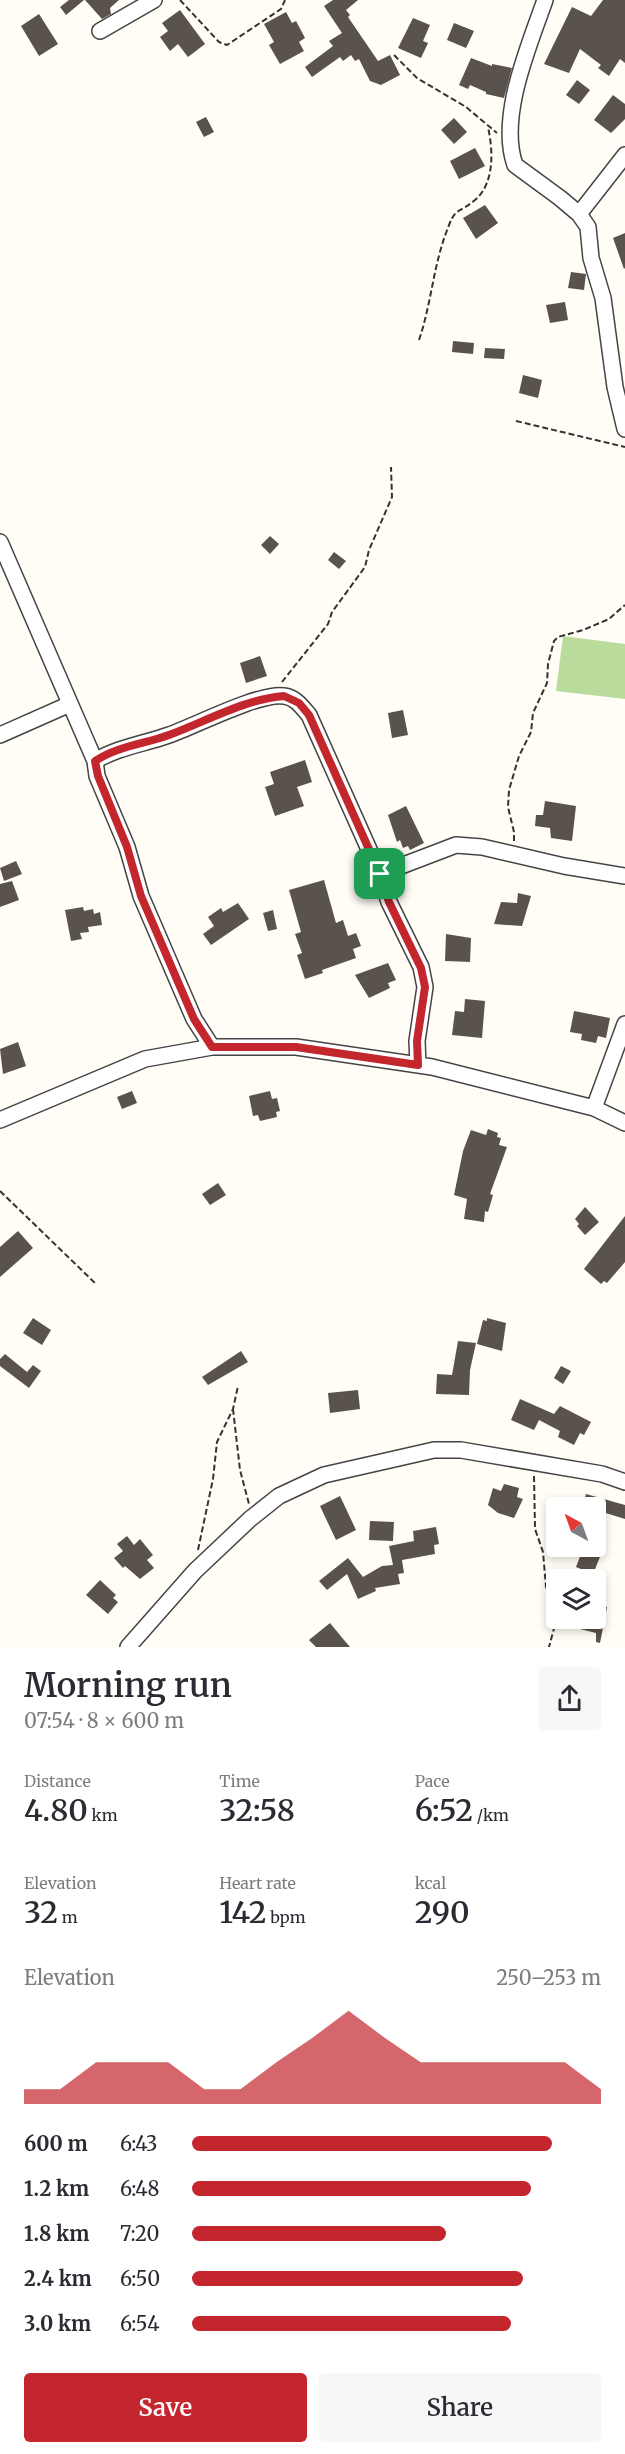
<!DOCTYPE html>
<html lang="en">
<head>
<meta charset="utf-8">
<style>
	:root { --surface:#fff; --page:#f7f7f7; --text:#2b2b33; --muted:#7c7c81; --accent:#c4262e }
	body { margin:0; font-family:Merriweather,serif; background:var(--page); color:var(--text); height:100vh; display:flex; flex-direction:column; font-size:22px; white-space:nowrap }
	* { box-sizing:border-box; margin:0 }
	p { font-size:20px; color:var(--muted) }
	.icon { flex:none; width:33px; height:33px; fill:none; stroke:currentColor; stroke-width:2; stroke-linecap:round; stroke-linejoin:round }
	.map { position:relative; height:1647px; overflow:hidden }
	.sheet { display:flex; flex-direction:column; background:var(--surface); flex:1 }
	.sheet>* { flex:none }
	.needle { width:39px; rotate:319deg }
	.buttons { position:absolute; left:546px; top:1497px; display:grid; gap:12px }
	.buttons a { display:grid; place-items:center; width:60px; height:60px; border-radius:6px; background:var(--surface); box-shadow:0 3px 9px #0003; font-size:30px }
	.pin { position:absolute; display:grid; place-items:center; width:51px; height:51px; color:#fff; margin:-26px; border-radius:12px; box-shadow:0 3px 9px #0006 }
	.round { display:grid; place-items:center; flex:none; width:63px; height:63px; border-radius:6px; background:var(--page) }
	.head { display:flex; align-items:center; justify-content:space-between; height:102px; padding:0 24px }
	h1 { font-size:33px; font-weight:600; line-height:45px }
	.stats { display:grid; grid-template-columns:repeat(3,1fr); gap:9px; height:102px; padding:6px 24px }
	.stats div { display:grid; align-content:center }
	.stats b { font-size:30px; font-weight:600 }
	.stats small { font-size:16px; font-weight:400 }
	.stats p { font-size:16px }
	.chart { height:168px; padding:12px 24px }
	.chart p { display:flex; justify-content:space-between }
	.chart svg { width:100%; height:108px; margin-top:6px; fill:var(--accent); opacity:.7 }
	.cta { display:flex; gap:12px; margin-top:auto; padding:12px 24px }
	.cta a { flex:1; height:69px; border-radius:6px; background:var(--accent); color:#fff; font-size:24px; font-weight:600; line-height:69px; text-align:center }
	.cta a+a { background:var(--page); color:var(--text) }
	ul { padding:0 24px; list-style:none; font-size:20px }
	li { display:grid; grid-template-columns:96px 72px 1fr; align-items:center; height:45px }
	li i { height:15px; border-radius:8px; background:var(--accent) }
	.map>svg:first-child { display:block }
	.forest { fill:#b9dc9c }
	.building { fill:#5a524d }
	.lines { fill:none; stroke-linecap:round; stroke-linejoin:round }
	.street-casing { stroke:#444; stroke-width:18 }
	.path { stroke:#333; stroke-width:2; stroke-dasharray:6 3; stroke-linecap:butt }
	.street { stroke:#fff; stroke-width:15 }
	.route-casing { stroke:#fff; stroke-width:12 }
	.route { stroke:#c4262e; stroke-width:8 }
</style>
</head>
<body>
<div class="map">
<svg width="625" height="1647" viewBox="0 0 625 1647">
	<rect width="100%" height="100%" fill="#fffdf5"/>
	<path class="forest" d="M563 636 625 644V699L556 691Z"/>
	<path class="building" d="M69 0H84L66 15 60 7Z
		M85 0H119L110 8 111 14 102 19Z
		M333 0H358L346 10 350 15 348 17 378 61 390 55 400 75 381 85 370 81 359 59 355 61 351 55 343 61 340 57 312 77 305 67 333 46 329 41 342 33 324 6Z
		M603 0H625V63L620 59 609 76 598 68 601 65 580 49 569 73 544 64 572 7 591 16Z
		M180 10 205 44 188 57 178 44 170 51 160 37 168 31 162 23Z
		M286 12 292 23 296 21 305 38 299 42 304 51 280 64 269 45 274 42 264 24Z
		M39 14 58 44 39 56 21 26Z
		M413 18 430 25 423 41 428 43 421 58 398 48Z
		M454 23 474 31 466 48 447 40Z
		M471 58 492 66V64L512 68 504 98 486 94V92L470 85 468 89 459 85Z
		M577 80 590 90 579 104 566 95Z
		M613 95 625 104V119L611 133 594 120Z
		M206 117 214 132 204 137 196 122Z
		M454 118 467 132 454 144 441 130Z
		M475 148 485 166 459 179 450 161Z
		M485 205 498 223 476 239 463 218Z
		M625 233V268L624 269 613 238Z
		M571 272 586 274 584 290 568 288Z
		M565 302 568 320 550 323 546 305Z
		M453 341 474 343 473 354 452 352Z
		M485 348 505 349 504 359 484 358Z
		M523 375 542 380 538 398 519 393Z
		M270 536 279 544 270 554 261 545Z
		M334 552 346 561 339 569 328 560Z
		M260 656 267 676 246 683 240 663Z
		M403 710 408 735 392 738 388 713Z
		M305 760 312 782 297 787 304 806 275 816 265 787 274 784 270 772Z
		M545 801 576 806 572 841 551 838 550 828 535 826 536 815H543Z
		M406 806 424 843 410 850 408 846 403 848 400 840 397 842 388 815Z
		M16 861 22 874 4 881 0 868Z
		M324 880 336 923 343 920 348 936 356 933 361 946 353 949 356 958 322 970 323 973 305 979 297 955 302 953 295 934 301 932 289 890Z
		M12 881 19 900 0 907V884Z
		M518 893 531 896 522 926 494 924 501 902 517 903Z
		M238 903 249 919 211 945 203 934 214 926 208 917 221 908 223 912Z
		M83 907 84 911 93 909 94 914 100 912 102 925 88 927 89 932 80 933 82 939 71 941 65 910Z
		M273 910 277 929 268 931 263 913Z
		M446 934 471 938 470 962 445 961Z
		M388 963 396 980 388 983 390 988 369 998 355 975Z
		M465 999 485 1001 482 1038 452 1035 455 1011 464 1012Z
		M574 1011 610 1018 606 1038 598 1036 596 1043 581 1040 582 1034 570 1032Z
		M18 1042 26 1066 3 1074 0 1049Z
		M132 1091 137 1103 122 1109 117 1097Z
		M270 1091 272 1099 277 1098 280 1111 276 1112 277 1117 260 1121 258 1115 253 1116 249 1096Z
		M488 1129 498 1133 497 1137 501 1138 499 1145 507 1147 490 1194 493 1195 488 1212 485 1211 484 1222 464 1219 467 1199 454 1195 463 1151 471 1130 486 1135Z
		M218 1183 226 1195 210 1205 202 1194Z
		M585 1207 599 1222 585 1235 577 1226 579 1224 575 1219Z
		M625 1216V1262L607 1283 604 1281 601 1284 584 1269Z
		M18 1231 33 1248 0 1277V1247Z
		M33 1318 51 1330 42 1345 23 1333Z
		M487 1318 506 1323 502 1351 477 1344 483 1320 487 1321Z
		M458 1341 476 1343 470 1370 469 1395 436 1394 437 1374 452 1375Z
		M241 1351 248 1362 208 1385 202 1377Z
		M5 1354 27 1372 33 1365 41 1371 29 1388 0 1366V1359Z
		M561 1366 571 1371 563 1384 554 1378Z
		M358 1390 360 1409 330 1413 328 1393Z
		M520 1399 554 1414 560 1406 591 1422 584 1435 580 1433 574 1445 558 1437 560 1431 539 1420 534 1430 511 1420Z
		M504 1484 519 1488 517 1497 523 1499 514 1518 498 1513 488 1505 493 1488 501 1491Z
		M586 1494 625 1505V1519L596 1510V1508H582Z
		M340 1496 356 1530 336 1540 320 1506Z
		M370 1521 394 1522 393 1541 369 1540Z
		M436 1527 439 1544 434 1545 435 1554 402 1560 404 1573 398 1574 400 1584 375 1588 376 1591 358 1599 347 1574 327 1590 319 1581 348 1558 363 1577 382 1566 393 1565 389 1546 414 1541 413 1531Z
		M127 1536 134 1545 140 1539 153 1555 147 1560 154 1568 140 1579 125 1566 123 1568 114 1558 123 1551 117 1544Z
		M584 1546H595L602 1552 593 1574 576 1567Z
		M100 1580 116 1595 113 1598 118 1602 108 1614 86 1595Z
		M596 1605 607 1607 600 1643 596 1642V1633L576 1628 578 1618H596Z
		M330 1623 344 1640 350 1647H316L309 1640Z"/>
	<g class="lines">
		<defs>
			<path id="street" d="M545 0C529 46 498 117 515 165L560 198 579 214 588 227 591 258 603 298 615 387 625 429
				M100 31 154 0
				M579 214 625 155
				M0 542 95 761 97 776 127 847 141 896 194 1019 212 1047
				M0 735 70 704
				M95 761C118 747 144 744 169 735 195 726 260 692 284 696 295 697 302 707 309 715L380 874 389 902 421 967 425 987 417 1041 418 1065
				M380 874 456 845 482 847 564 866 625 876
				M594 1108 625 1024
				M0 1120 145 1059 212 1047H296L432 1067 594 1108 625 1123
				M128 1647 195 1571 250 1519 279 1496 324 1475 434 1450H461L602 1474 625 1482"/>
		</defs>
		<use href="#street" class="street-casing"/>
		<path class="path" d="M180 0 219 42 227 45 281 9 285 0
			M394 55 417 78 466 107 497 133
			M419 340C431 305 433 268 446 233 456 205 456 216 475 200 495 183 493 150 488 127
			M516 421 625 447
			M282 682 328 624 332 612 365 567 369 550 392 497 391 467
			M514 841V832L508 807 509 790 519 756 531 732 533 713 547 683 548 664 554 641 558 637 583 630 609 619 625 605
			M0 1191 96 1284
			M233 1409 240 1470 249 1504
			M534 1476 535 1529 543 1552 546 1587 555 1612 556 1621 549 1647
			M198 1550 213 1479 217 1442 233 1409 238 1386"/>
		<use href="#street" class="street"/>
	</g>
	<g class="lines">
		<defs>
			<path id="route" d="M284 696 299 703 309 715 380 874 389 902 421 968 425 987 417 1041 418 1065 296 1047H212L194 1019 141 896 127 847 98 776 95 761C118 746 144 744 169 735 207 721 245 699 284 696Z"/>
		</defs>
		<use href="#route" class="route-casing"/>
		<use href="#route" class="route"/>
	</g>
</svg>
<div class="buttons">
<a><svg class="needle" viewBox="-14 -14 28 28"><path d="M0-13l5 13h-10z" fill="#e53935"/><path d="M0 13l5-13h-10z" fill="#7c7c81"/></svg></a>
<a><svg class="icon" aria-label="layers" viewBox="0 0 24 24"><path d="M12 4l9 5-9 5-9-5zM3 14l9 5 9-5"/></svg></a>
</div>
<div class="pin" style="left:380px;top:874px;background:#1e9e55"><svg class="icon" aria-label="arrive" viewBox="0 0 24 24"><path d="M6 21V4h12l-3 4 3 4H6"/></svg></div>
</div>
<section class="sheet">
<div class="head"><div><h1>Morning run</h1><p>07:54 · 8 × 600 m</p></div><a class="round"><svg class="icon" aria-label="share" viewBox="0 0 24 24"><path d="M12 15V3M7 8l5-5 5 5M5 13v7h14v-7"/></svg></a></div>
<div class="stats">
<div><p>Distance</p><b>4.80<small> km</small></b></div>
<div><p>Time</p><b>32:58</b></div>
<div><p>Pace</p><b>6:52<small> /km</small></b></div>
</div>
<div class="stats">
<div><p>Elevation</p><b>32<small> m</small></b></div>
<div><p>Heart rate</p><b>142<small> bpm</small></b></div>
<div><p>kcal</p><b>290</b></div>
</div>
<div class="chart"><p><span>Elevation</span>250–253 m</p>
<svg viewBox="0 0 160 44" preserveAspectRatio="none"><path d="M0 44V38L10 38L20 27L30 27L40 27L50 38L60 38L70 27L80 17L90 6L100 17L110 27L120 27L130 27L140 27L150 27L160 38V44z"/></svg>
</div>
<ul>
<li><b>600 m</b>6:43<i style="width:88%"></i></li>
<li><b>1.2 km</b>6:48<i style="width:83%"></i></li>
<li><b>1.8 km</b>7:20<i style="width:62%"></i></li>
<li><b>2.4 km</b>6:50<i style="width:81%"></i></li>
<li><b>3.0 km</b>6:54<i style="width:78%"></i></li>
</ul>
<div class="cta"><a>Save</a><a>Share</a></div>
</section>
</body>
</html>
